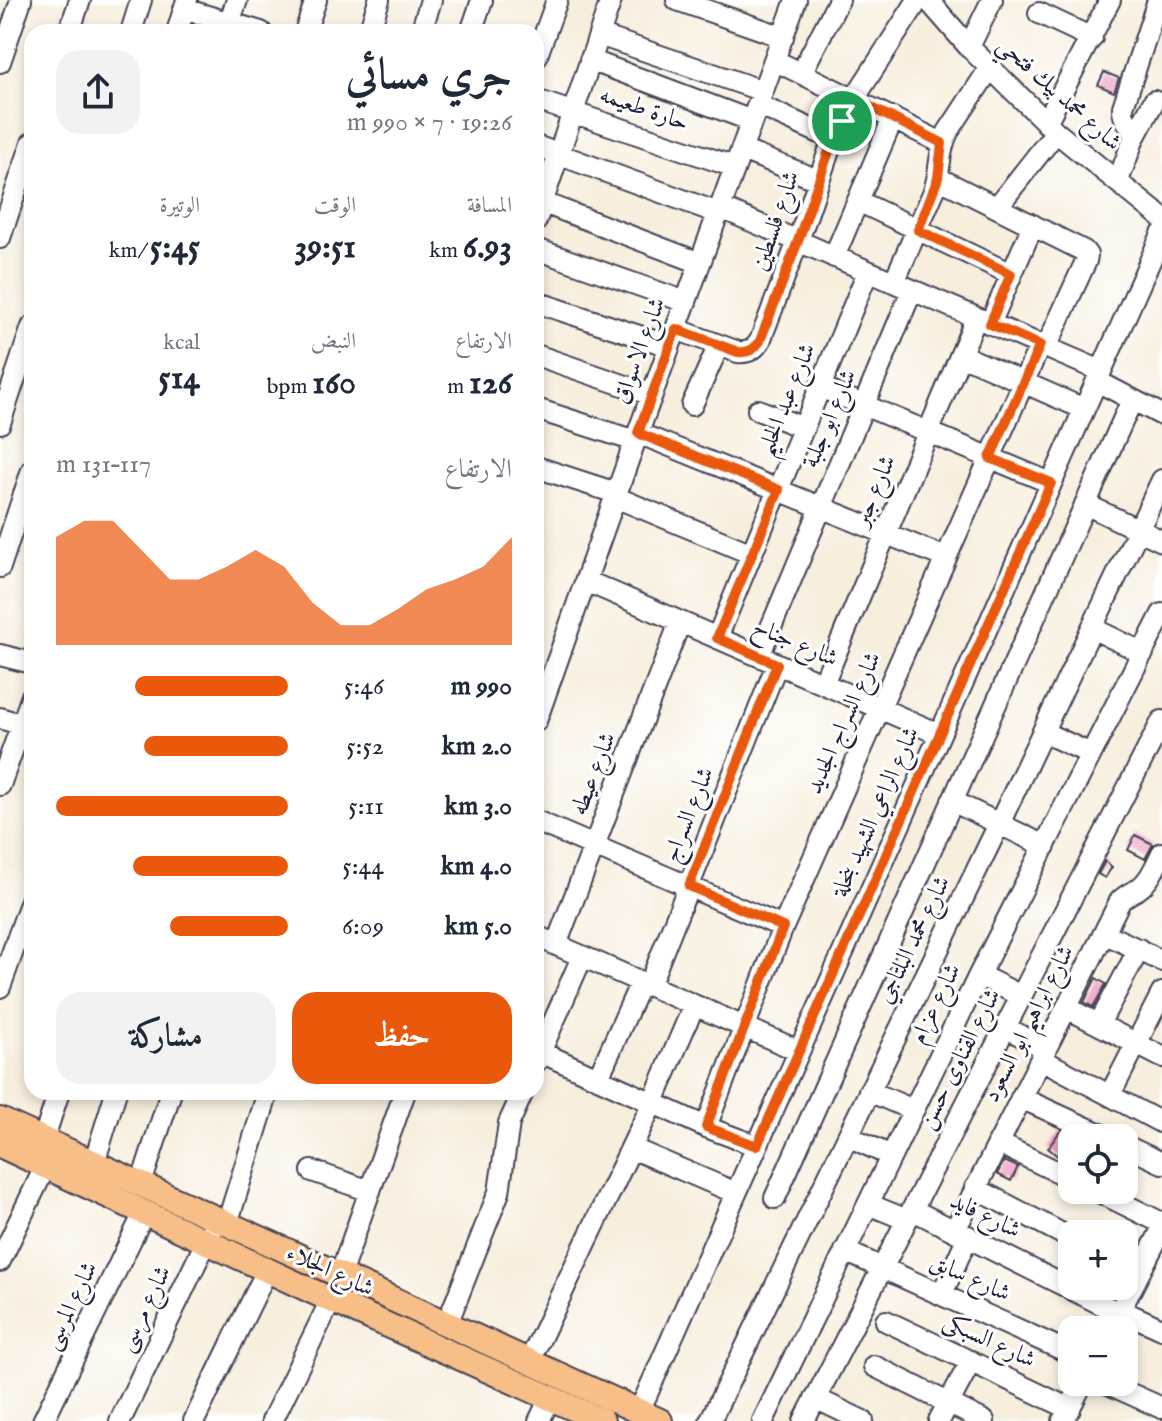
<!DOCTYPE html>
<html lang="ar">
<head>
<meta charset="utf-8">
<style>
	:root { --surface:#fff; --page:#f2f2f3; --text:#1f2937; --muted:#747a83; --accent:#ea580c }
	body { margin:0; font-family:"IM FELL English",Amiri,serif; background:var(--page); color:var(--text); direction:rtl; height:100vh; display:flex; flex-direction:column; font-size:30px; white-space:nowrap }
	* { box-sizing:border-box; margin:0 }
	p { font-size:26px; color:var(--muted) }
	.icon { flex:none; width:44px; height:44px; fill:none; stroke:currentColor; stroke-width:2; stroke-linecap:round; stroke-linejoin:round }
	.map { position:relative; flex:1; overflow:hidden; direction:ltr }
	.drawer { position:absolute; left:24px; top:24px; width:520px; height:1076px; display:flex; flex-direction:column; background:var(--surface); border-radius:24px; box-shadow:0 4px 12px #0003; direction:rtl }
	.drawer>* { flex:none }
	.buttons { position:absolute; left:1058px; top:1124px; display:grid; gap:16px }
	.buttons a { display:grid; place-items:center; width:80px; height:80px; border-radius:16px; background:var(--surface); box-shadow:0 4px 12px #0003; font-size:40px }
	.pin { position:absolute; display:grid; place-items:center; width:68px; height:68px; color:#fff; margin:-34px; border:4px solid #fff; border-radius:50%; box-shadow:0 2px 8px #0007 }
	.round { display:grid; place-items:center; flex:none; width:84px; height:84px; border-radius:24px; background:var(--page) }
	.head { display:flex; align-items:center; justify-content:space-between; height:136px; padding:0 32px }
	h1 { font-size:44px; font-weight:700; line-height:60px }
	.stats { display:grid; grid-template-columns:repeat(3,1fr); gap:12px; height:136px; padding:8px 32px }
	.stats div { display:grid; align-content:center }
	.stats b { font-size:34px; font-weight:700 }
	.stats small { font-size:22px; font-weight:400 }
	.stats p { font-size:22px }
	.chart { height:224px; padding:16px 32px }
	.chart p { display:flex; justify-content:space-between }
	.chart svg { width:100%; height:144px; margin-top:8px; fill:var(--accent); opacity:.7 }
	.action { display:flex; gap:16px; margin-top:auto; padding:16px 32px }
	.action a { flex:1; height:92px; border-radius:24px; background:var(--accent); color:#fff; font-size:32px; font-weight:700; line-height:92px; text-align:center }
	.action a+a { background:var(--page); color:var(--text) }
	ul { padding:0 32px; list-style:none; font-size:26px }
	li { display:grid; grid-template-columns:128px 96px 1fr; align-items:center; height:60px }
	li i { height:20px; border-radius:10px; background:var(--accent) }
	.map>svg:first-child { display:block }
	.building { fill:#eea1c4 }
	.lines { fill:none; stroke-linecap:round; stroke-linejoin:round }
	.minor-casing { stroke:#424153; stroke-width:24 }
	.major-casing { stroke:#424153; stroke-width:28 }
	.minor { stroke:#fff; stroke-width:20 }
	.major { stroke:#f7be88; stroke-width:24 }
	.route-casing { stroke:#fff; stroke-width:16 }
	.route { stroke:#ea580c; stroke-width:10 }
	.labels { text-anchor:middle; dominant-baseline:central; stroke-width:6; stroke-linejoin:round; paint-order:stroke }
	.street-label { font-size:24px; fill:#22223b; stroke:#fff }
</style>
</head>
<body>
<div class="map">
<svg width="1162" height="1421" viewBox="0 0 1162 1421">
	<rect width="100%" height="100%" fill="#fff"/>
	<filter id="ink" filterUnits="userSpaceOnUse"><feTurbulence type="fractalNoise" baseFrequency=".0125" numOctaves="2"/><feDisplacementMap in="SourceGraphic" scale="16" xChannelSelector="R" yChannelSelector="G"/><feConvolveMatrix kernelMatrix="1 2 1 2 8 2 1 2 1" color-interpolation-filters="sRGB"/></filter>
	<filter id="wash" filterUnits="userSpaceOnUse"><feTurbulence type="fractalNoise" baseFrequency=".006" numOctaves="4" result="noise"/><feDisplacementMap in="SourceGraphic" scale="32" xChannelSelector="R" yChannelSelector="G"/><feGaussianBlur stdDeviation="1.8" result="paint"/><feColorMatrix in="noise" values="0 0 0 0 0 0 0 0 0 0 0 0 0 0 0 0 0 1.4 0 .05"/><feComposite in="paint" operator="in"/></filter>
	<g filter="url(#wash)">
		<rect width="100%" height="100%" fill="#f7eedd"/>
		<g id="blocks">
			<path class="building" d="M1104 72 1119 78 1114 92 1098 85Z
				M1135 835 1153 844 1145 859 1128 850Z
				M1105 861 1112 867 1105 878 1098 874Z
				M1096 978 1106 984 1093 1007 1084 1002Z
				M1061 1130 1073 1138 1059 1157 1048 1148Z
				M1004 1161 1018 1167 1011 1181 997 1174Z"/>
		</g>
	</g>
	<g filter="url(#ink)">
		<use href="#blocks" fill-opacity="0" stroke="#424153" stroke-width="2"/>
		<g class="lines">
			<defs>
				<path id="minor" d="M677 0 783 37
					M928 0 969 47 1056 132 1162 218
					M184 9 261 32
					M1039 13 1092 38
					M69 32 80 0
					M131 32 141 0
					M177 32 187 0
					M226 32 237 0
					M305 32 316 0
					M369 32 379 0
					M421 32 431 0
					M471 32 482 0
					M599 35 763 91
					M969 47 992 0
					M536 58 557 0
					M590 60 752 121
					M774 60 942 143
					M0 62 21 0
					M801 73 839 0
					M536 100 735 167
					M758 105 833 139
					M1046 123 1110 0
					M1134 138 1154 101
					M536 146 718 213
					M742 150 818 180
					M938 178 1084 251 1087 255 1086 261 1046 348
					M1118 181 1134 138C1134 124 1122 123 1123 107L1158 0
					M536 200 700 263
					M858 201 1011 274
					M997 207 1056 132
					M721 208 1101 371
					M536 221 611 0
					M0 238 32 143
					M536 249 686 302
					M834 257 893 118
					M894 282 934 191C941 171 938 151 948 132L990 68
					M536 302 669 346
					M990 324 1033 225
					M676 329 738 352C748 353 754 350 760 341L798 241 833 139 854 99 918 0
					M536 355 652 395
					M961 355 1084 409
					M1097 381 1162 415
					M820 387 1051 483
					M692 405 719 345
					M536 409 635 441
					M758 410 804 428
					M0 423 32 327
					M638 433 946 558
					M536 467 616 493
					M615 497 752 554
					M1085 504 1162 541
					M0 567 32 470
					M586 581 939 734
					M1092 628 1143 653
					M717 638 868 271
					M0 655 32 663
					M759 656 912 290
					M823 684 976 318
					M0 718 32 728
					M536 721 635 441 796 0
					M1043 732 1091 754
					M0 785 32 696
					M952 801 1045 846
					M536 821 783 927
					M1104 933 1162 961
					M536 936 799 1051
					M556 945 680 622
					M979 975 1021 996
					M649 986 777 664
					M0 987 32 898
					M1067 1008 1162 1057
					M1099 1024 1139 949
					M1005 1027 1046 1049
					M536 1050 706 1127 757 1146
					M1041 1059 1162 1123
					M536 1062 582 957
					M598 1078 641 982
					M869 1091 913 1110
					M1110 1095 1162 993
					M1021 1098 1109 1138
					M706 1127 783 927 1040 345
					M848 1136 891 1156
					M998 1143 1072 1179
					M1124 1145 1162 1163
					M631 1148 736 1193
					M39 1153 59 1092
					M94 1163 116 1092
					M312 1171 370 1191
					M141 1184 171 1092
					M975 1188 1072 1239
					M1095 1190 1162 1223
					M775 1198 1132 400
					M868 1204 907 1220
					M913 1210 1119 1313
					M227 1224 268 1092
					M955 1230 1120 901C1126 895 1131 893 1138 889 1150 881 1156 865 1162 853
					M845 1251 1072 1354
					M0 1261 45 1167
					M340 1275 405 1092
					M942 1294 968 1236
					M1120 1310 1162 1329
					M886 1321 1070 1409
					M447 1324 499 1192 509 1123 523 1092
					M1110 1330 1162 1229
					M529 1362 653 1102 694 1005
					M874 1366 984 1421
					M1104 1382 1162 1408
					M815 1398 863 1421
					M639 1412 1162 234
					M43 1421 144 1213
					M120 1421 217 1219
					M194 1421 267 1270
					M272 1421 331 1300
					M539 1421 550 1398
					M710 1421 999 824 1162 480
					M763 1421 979 975 1162 614
					M804 1421 1162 721
					M939 1421 971 1361
					M1063 1421 1083 1382"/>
				<path id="major" d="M0 1120 660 1421
					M0 1145 331 1300 602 1421"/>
			</defs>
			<use href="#minor" class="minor-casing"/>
			<use href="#major" class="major-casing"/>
			<use href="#minor" class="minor"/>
			<use href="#major" class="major"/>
		</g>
	</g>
	<g class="lines" filter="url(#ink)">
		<defs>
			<path id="route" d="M854 99 942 143 938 178 918 230 1011 274 990 324 1040 345 990 458 1051 483 757 1146 706 1127 783 927 689 886 777 664 717 638 779 490 638 433 676 329 738 352C748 353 754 350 760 341L798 241 829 151Z"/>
		</defs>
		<use href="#route" class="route-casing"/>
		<use href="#route" class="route"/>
	</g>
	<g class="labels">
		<g class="street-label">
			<text transform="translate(1059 94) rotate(42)">شارع محمد بيك فتحي</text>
			<text transform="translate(644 109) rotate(19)">حارة طعيمه</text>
			<text transform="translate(776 221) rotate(-71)">شارع فلسطين</text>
			<text transform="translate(640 351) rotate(-70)">شارع الاسواق</text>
			<text transform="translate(787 400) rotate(-68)">شارع عبد الحليم</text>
			<text transform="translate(830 419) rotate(-67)">شارع ابو جلبة</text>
			<text transform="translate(875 491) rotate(-67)">شارع جبر</text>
			<text transform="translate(795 643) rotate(23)">شارع جناح</text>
			<text transform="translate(844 723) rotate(-66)">شارع السراج الجديد</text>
			<text transform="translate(594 774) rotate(-69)">شارع عيطه</text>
			<text transform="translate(876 812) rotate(-66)">شارع الراعي الشهيد بنحلة</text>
			<text transform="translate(689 815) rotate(-68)">شارع السراج</text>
			<text transform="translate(914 940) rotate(-64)">شارع محمد البلتاجي</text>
			<text transform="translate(936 1004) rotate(-64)">شارع عزام</text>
			<text transform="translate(1029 1024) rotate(-63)">شارع ابراهيم ابو السعود</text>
			<text transform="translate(960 1059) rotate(-63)">شارع القناوى حسن</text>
			<text transform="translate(985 1216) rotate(26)">شارع فايد</text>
			<text transform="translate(330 1271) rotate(25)">شارع الجلاء</text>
			<text transform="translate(970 1278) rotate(24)">شارع سابق</text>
			<text transform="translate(71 1306) rotate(-64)">شارع المرسى</text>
			<text transform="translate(145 1309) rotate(-64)">شارع مرسى</text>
			<text transform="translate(989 1341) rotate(25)">شارع السبكى</text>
		</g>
	</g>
</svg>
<div class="buttons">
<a><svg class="icon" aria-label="locate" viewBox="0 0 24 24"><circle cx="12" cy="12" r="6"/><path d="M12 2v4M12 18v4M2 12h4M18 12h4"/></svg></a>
<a>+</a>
<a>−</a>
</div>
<div class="pin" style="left:842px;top:121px;background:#1e9e55"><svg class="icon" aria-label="arrive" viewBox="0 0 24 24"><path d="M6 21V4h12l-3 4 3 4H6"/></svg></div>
<section class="drawer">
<div class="head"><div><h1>جري مسائي</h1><p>19:26 · 7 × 990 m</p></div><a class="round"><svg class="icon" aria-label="share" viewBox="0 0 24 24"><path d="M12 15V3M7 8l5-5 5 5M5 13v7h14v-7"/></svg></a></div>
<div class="stats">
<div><p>المسافة</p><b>6.93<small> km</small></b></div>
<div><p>الوقت</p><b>39:51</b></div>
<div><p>الوتيرة</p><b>5:45<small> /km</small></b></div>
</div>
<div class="stats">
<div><p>الارتفاع</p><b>126<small> m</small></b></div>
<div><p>النبض</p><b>160<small> bpm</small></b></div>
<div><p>kcal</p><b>514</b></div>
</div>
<div class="chart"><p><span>الارتفاع</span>117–131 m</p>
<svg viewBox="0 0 160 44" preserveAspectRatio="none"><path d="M0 44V11L10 6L20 6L30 15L40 24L50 24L60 20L70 15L80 20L90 31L100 38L110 38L120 33L130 27L140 24L150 20L160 11V44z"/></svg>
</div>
<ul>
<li><b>990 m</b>5:46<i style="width:66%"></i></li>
<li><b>2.0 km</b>5:52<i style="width:62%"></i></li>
<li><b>3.0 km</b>5:11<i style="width:100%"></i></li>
<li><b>4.0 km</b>5:44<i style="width:67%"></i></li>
<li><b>5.0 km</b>6:09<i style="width:51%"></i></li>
</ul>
<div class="action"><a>حفظ</a><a>مشاركة</a></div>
</section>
</div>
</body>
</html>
